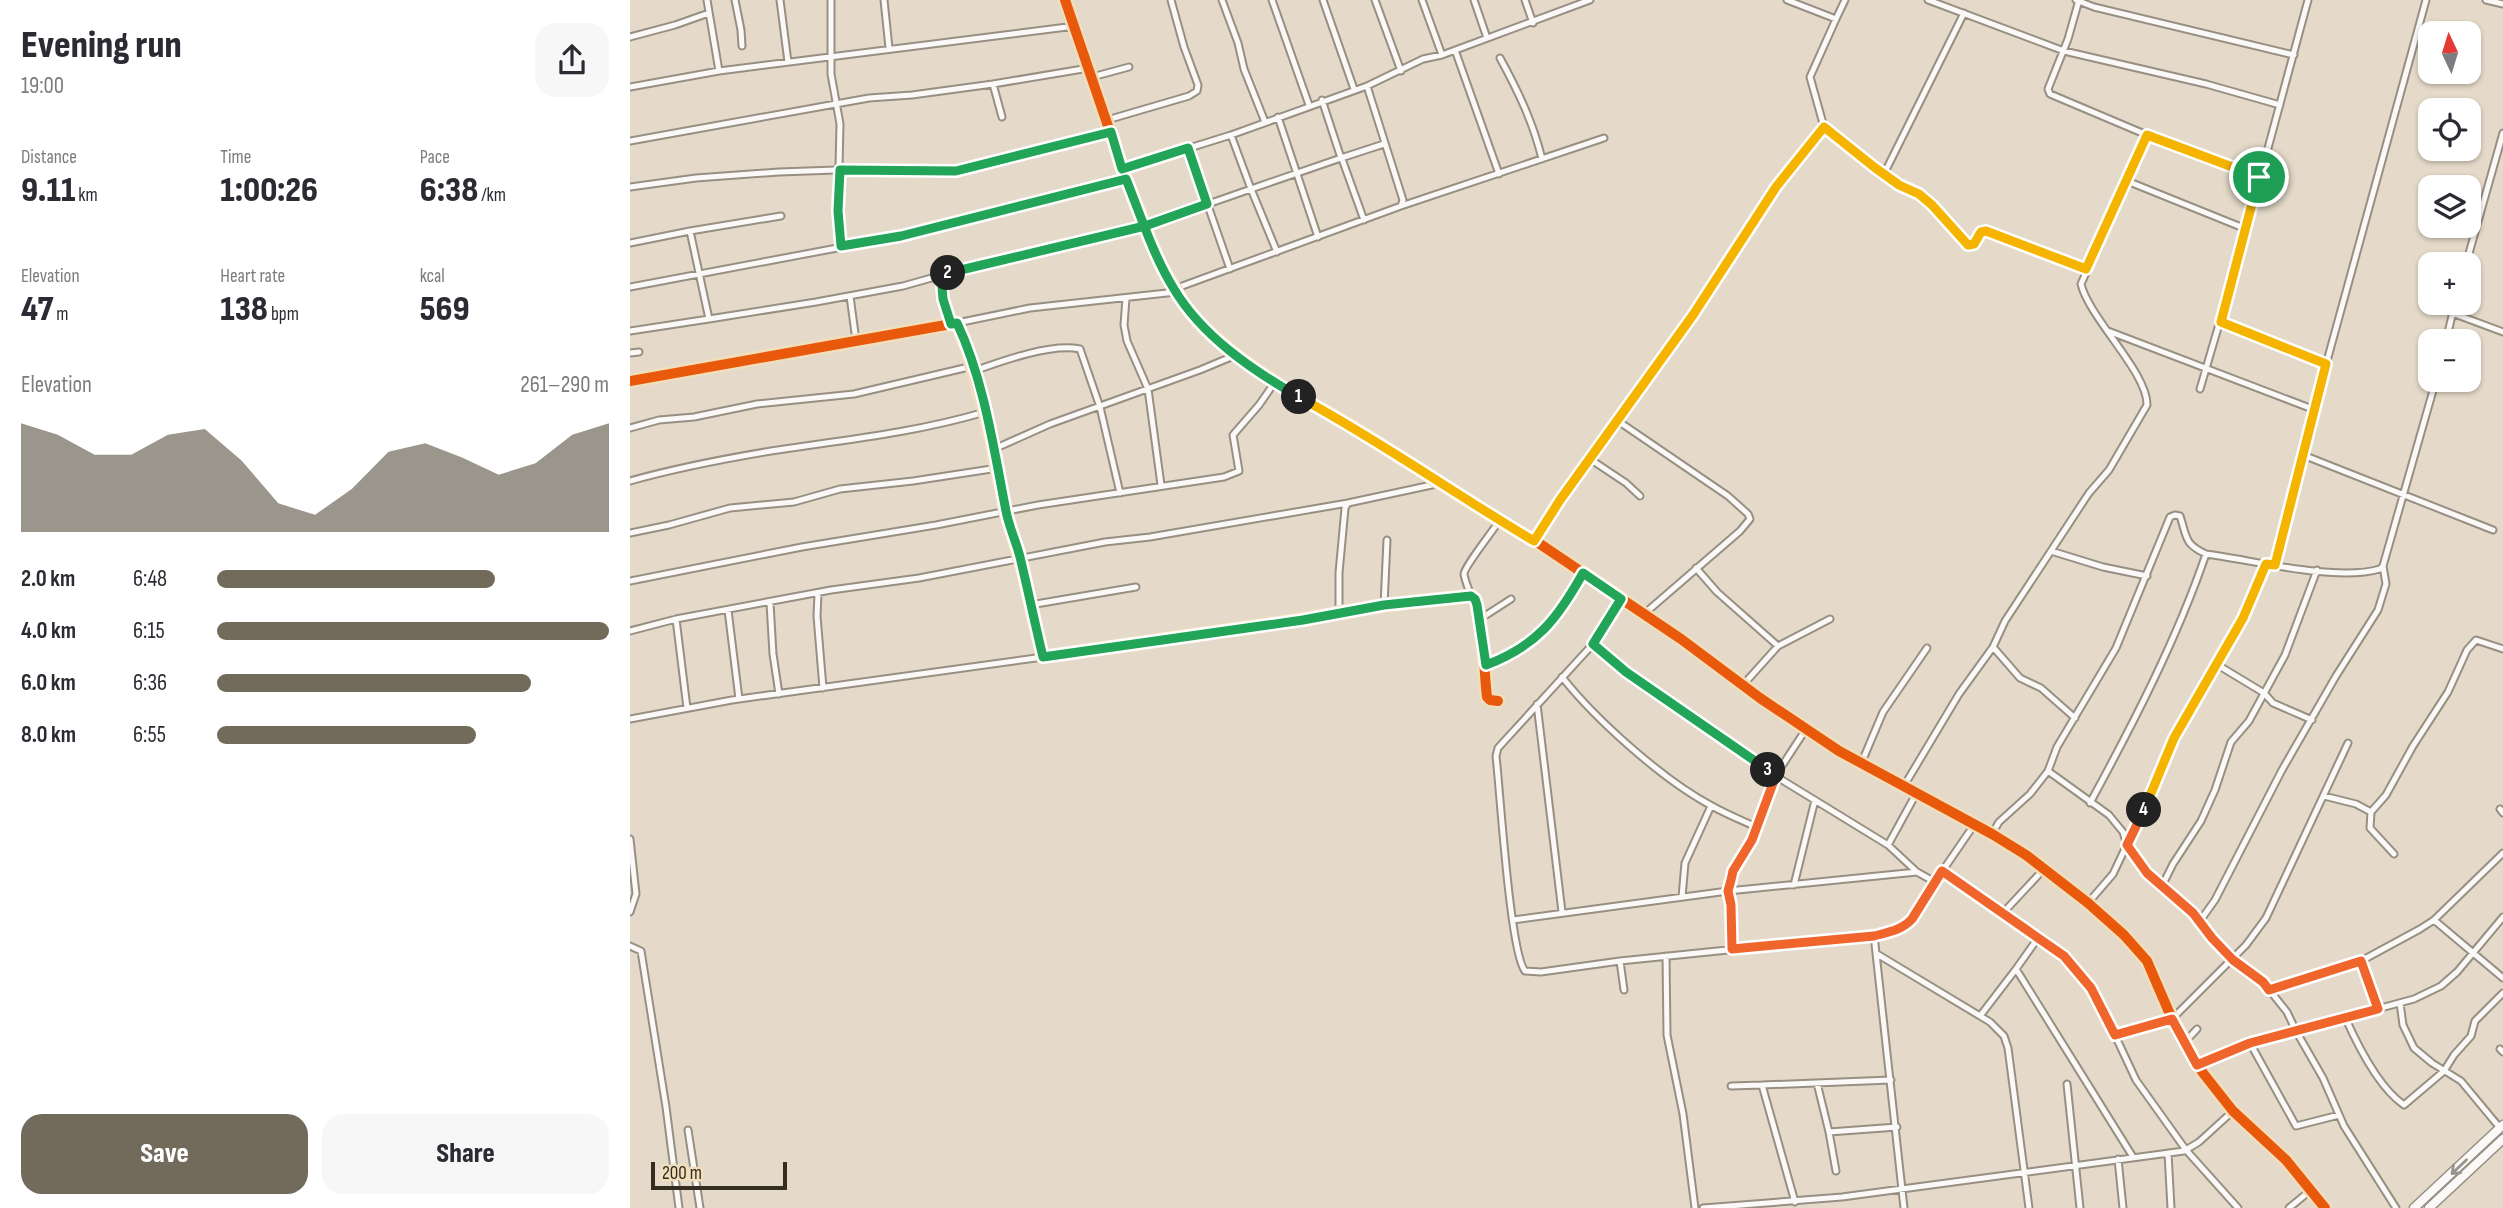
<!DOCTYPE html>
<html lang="en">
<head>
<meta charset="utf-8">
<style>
	:root { --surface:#fff; --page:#f7f7f7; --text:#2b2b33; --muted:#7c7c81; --accent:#726a5b }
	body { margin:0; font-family:"Sofia Sans Condensed",sans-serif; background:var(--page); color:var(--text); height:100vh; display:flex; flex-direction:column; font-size:26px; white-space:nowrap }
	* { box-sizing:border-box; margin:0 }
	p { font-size:23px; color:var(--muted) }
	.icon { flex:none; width:38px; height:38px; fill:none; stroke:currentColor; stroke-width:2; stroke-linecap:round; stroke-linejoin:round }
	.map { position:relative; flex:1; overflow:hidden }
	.sheet { display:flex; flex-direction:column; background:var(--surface); width:630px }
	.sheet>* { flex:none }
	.needle { width:46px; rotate:356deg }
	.fabs { position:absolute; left:1788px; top:21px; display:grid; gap:14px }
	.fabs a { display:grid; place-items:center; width:63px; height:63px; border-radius:14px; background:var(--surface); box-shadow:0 2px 5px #0004; font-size:35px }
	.scale { position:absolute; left:21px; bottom:18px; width:136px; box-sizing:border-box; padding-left:7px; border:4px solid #342d20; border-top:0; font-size:19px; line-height:24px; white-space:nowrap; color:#342d20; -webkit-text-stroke:5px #f1debd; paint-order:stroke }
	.pin { position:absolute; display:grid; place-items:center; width:60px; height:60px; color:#fff; margin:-30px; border:4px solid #fff; border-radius:50%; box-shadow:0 2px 7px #0007 }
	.km { position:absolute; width:35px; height:35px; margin:-18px; border-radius:50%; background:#222; color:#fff; font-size:19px; line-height:35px; text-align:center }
	.round { display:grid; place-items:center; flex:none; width:74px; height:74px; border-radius:21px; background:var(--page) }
	.headline { display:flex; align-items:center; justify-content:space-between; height:119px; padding:0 21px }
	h1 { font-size:38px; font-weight:800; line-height:52px }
	.metrics { display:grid; grid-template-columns:repeat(3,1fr); gap:10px; height:119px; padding:7px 21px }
	.metrics div { display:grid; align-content:center }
	.metrics b { font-size:35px; font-weight:800 }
	.metrics small { font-size:19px; font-weight:400 }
	.metrics p { font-size:19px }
	.chart { height:196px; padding:14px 21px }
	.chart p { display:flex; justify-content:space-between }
	.chart svg { width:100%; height:126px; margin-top:7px; fill:var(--accent); opacity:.7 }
	.button { display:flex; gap:14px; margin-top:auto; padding:14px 21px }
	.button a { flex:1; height:80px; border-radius:21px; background:var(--accent); color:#fff; font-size:28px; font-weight:800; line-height:80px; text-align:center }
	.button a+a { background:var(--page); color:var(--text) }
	ul { padding:0 21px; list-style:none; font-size:23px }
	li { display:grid; grid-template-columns:112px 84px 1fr; align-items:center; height:52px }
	li i { height:18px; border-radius:9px; background:var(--accent) }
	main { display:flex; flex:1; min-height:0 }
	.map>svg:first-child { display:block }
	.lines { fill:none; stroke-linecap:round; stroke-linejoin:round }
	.minor-casing { stroke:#978f82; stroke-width:9 }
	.highway-casing { stroke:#978f82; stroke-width:11 }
	.minor { stroke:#fbf9f7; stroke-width:5 }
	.highway { stroke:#fbf9f7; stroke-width:8 }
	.cycleway-casing { stroke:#f1debd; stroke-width:15 }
	.cycleway { stroke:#e8590c; stroke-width:10 }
	.oneway { stroke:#98938c }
	.split-1-casing { stroke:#fff; stroke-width:14 }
	.split-2-casing { stroke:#fff; stroke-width:14 }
	.split-3-casing { stroke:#fff; stroke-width:14 }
	.split-4-casing { stroke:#fff; stroke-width:14 }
	.split-5-casing { stroke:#fff; stroke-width:14 }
	.split-1 { stroke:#f5b400; stroke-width:9 }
	.split-2 { stroke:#22a559; stroke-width:9 }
	.split-3 { stroke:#22a559; stroke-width:9 }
	.split-4 { stroke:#f0652b; stroke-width:9 }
	.split-5 { stroke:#f5b400; stroke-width:9 }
</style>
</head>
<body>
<main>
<section class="sheet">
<div class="headline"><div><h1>Evening run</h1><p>19:00</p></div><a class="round"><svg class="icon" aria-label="share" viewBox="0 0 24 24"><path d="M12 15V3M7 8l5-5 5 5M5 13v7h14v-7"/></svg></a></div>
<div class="metrics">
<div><p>Distance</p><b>9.11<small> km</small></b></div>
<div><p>Time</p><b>1:00:26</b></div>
<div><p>Pace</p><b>6:38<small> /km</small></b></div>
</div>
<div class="metrics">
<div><p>Elevation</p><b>47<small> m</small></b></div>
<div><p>Heart rate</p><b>138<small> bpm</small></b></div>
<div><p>kcal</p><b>569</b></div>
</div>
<div class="chart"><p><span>Elevation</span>261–290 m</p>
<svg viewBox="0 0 160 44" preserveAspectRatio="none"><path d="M0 44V6L10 10L20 17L30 17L40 10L50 8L60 19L70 34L80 38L90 29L100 16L110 13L120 18L130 24L140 20L150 10L160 6V44z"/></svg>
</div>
<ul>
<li><b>2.0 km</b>6:48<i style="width:71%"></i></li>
<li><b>4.0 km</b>6:15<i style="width:100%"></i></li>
<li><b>6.0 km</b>6:36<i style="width:80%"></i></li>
<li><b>8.0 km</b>6:55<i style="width:66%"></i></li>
</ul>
<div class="button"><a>Save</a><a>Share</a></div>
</section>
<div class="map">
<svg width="1873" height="1208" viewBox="0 0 1873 1208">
	<rect width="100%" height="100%" fill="#e5dac9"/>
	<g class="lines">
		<defs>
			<path id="minor" d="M77 0 89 71
				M105 0 111 30 112 46
				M150 0 158 62
				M201 0V74L210 124 208 211 211 246
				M254 0 259 48
				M435 0 496 179 530 264 557 309 574 328 610 358 666 396 722 426 853 511 910 544 1051 639 1130 698 1209 751 1362 834 1396 855 1458 903 1494 935 1517 961 1542 1019 1573 1073 1603 1111 1656 1160 1695 1208
				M592 0 608 43 614 69 635 122
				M642 0 679 105
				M693 0 724 89
				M745 0 771 71
				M792 0 812 55
				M844 0 857 38
				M895 0 903 23
				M1157 0 1206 19 1215 0
				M1298 0 1434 51 1576 84 1650 105
				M1446 0 1464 7 1664 55
				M1449 0 1438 39 1418 89 1420 94 1517 135 1629 177
				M1856 0 1873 4
				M0 37 45 25 79 13
				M825 50 869 174
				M870 58C888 91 903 122 912 159
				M462 77 499 67
				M363 84 372 117
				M0 87 89 71 445 26
				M692 100 711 158 754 144
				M648 117 688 237
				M477 120 559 96 567 91 568 85 554 47 541 0
				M1194 127 1254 174 1334 13
				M0 141 239 98 282 95 363 84 459 68
				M558 148 600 269
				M712 159 734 220
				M492 169 601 135 737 86 793 59 812 55 960 0
				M1254 174C1269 185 1287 191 1301 204 1315 216 1324 233 1338 245L1344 244 1351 232 1356 231 1456 269
				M1497 181 1616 229
				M0 187 66 178 149 172 235 169 326 171 481 132
				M771 206 974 138
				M151 216 60 231 79 319 186 302 273 286 358 262 515 226 621 189 601 135
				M0 243 60 231
				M647 252 621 189 711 158
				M1836 264 1873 133
				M311 274 313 299 321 324
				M0 287 271 236 496 179
				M544 289 771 206 773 200 737 86
				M220 296 226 341
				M496 298 494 325 497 341 518 389 531 485
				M1822 313 1873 332
				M1591 322 1696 364
				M327 323 400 308 546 292
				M0 331 79 319
				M1478 331 1685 410
				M1816 341 1825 303
				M0 353 9 352
				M344 371C372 361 421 343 450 349L470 407 490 493
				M0 381 327 323 337 349 355 412 376 513 390 559 413 657 673 619 754 605 841 596 845 599C855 631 853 664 857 697L860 700 868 701
				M1570 389 1607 263 1678 0
				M988 421 1098 496 1118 514 1120 519 1110 531 1014 614
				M0 428 29 420 64 417 127 404 224 394 343 366
				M364 449 420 424 570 370 606 355
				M1673 455 1863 530
				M960 459 996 483 1010 496
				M0 481C46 468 93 459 141 451 214 440 284 433 355 412
				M0 533 39 525 100 508 164 502 210 489 283 481 368 468
				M904 541 930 500 1063 315 1146 187 1183 138 1194 127 1180 77 1206 19
				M1421 551 1473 567 1517 576
				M1645 565 1694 372 1796 0
				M1066 568 1087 592 1148 646
				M0 581 172 547 306 525 408 505 594 477 609 471 603 435 629 405 645 382
				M188 594 187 616 193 688
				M841 596C839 590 835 581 834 574 834 567 863 531 869 521
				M991 599 963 644 868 748 866 756C870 790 880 953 895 971L911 972 990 961 1244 935 1266 930 1276 926 1282 919 1296 895 1344 825
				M140 603 143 654 149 694
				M400 605 506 587
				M754 605 757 540
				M98 610 109 699
				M709 613V573L715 508 718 503 811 483
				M46 619 57 708
				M850 619 881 599
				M0 631 46 619 201 590 289 578 475 542 520 537 718 503
				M963 644 996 672 1152 780 1258 845 1287 872
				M1363 647 1390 678 1411 688 1445 718
				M1586 664 1634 693 1643 703 1682 720
				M856 665C907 646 928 619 953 573
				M932 677C966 720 1033 780 1082 806 1096 814 1111 820 1126 827L1146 775 1176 729
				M1113 685 1148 646 1200 619
				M907 704 932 912
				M0 719 102 700 413 657
				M1231 764 1253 712 1297 648
				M1418 771 1479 815 1493 832 1497 845 1517 873 1563 913 1582 938 1603 960 1633 982 1657 1012 1666 1031 1608 1047 1567 1065
				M1274 786 1329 694 1363 647 1375 621 1459 493 1479 470 1517 405C1518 373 1459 318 1451 284L1517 135
				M1694 796 1726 804 1741 812 1756 795 1783 746 1818 692 1837 650 1846 640 1873 649
				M1460 803C1503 724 1547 639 1576 554
				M1870 809 1873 813
				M1741 812 1740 828 1764 854
				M1362 834 1369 822 1400 794 1418 771 1427 747 1486 648 1540 517 1545 515 1550 516C1557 537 1554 544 1576 554 1623 560 1705 582 1750 569L1753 566 1806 380
				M0 839 6 894 0 912
				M1258 845 1286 794
				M1312 871 1434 956 1452 975 1468 999 1506 1080 1556 1150 1608 1208
				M1164 885 1185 800
				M1532 886 1543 864 1571 821 1585 790 1601 742 1619 721 1655 655 1687 570
				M1052 897 1055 863 1081 806
				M1458 903 1483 874 1529 777 1544 738 1613 618 1636 564
				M1372 914 1414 869
				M883 920 1098 891 1287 872 1305 882
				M1804 920 1873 978
				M1570 921 1585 900 1652 770 1706 676 1748 610 1756 584 1753 566
				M1244 935 1274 1208
				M1408 938 1386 969 1503 1157
				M0 946 11 951 36 1107 49 1208
				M1102 949C1102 928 1096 890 1103 871 1110 855 1121 843 1126 827
				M1247 954 1360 1022 1374 1036 1378 1048 1399 1208
				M1036 956 1037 1035 1053 1114 1065 1208
				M990 961 994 990
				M1731 961 1748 1009
				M1639 991 1731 961 1790 929 1804 920 1873 853
				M1770 1003 1773 1025 1784 1048 1802 1063 1831 1081 1870 1128
				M1350 1016 1386 969
				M1715 1017C1727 1044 1749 1088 1774 1105L1814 1071 1824 1055 1841 1036 1845 1021 1873 993
				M1485 1035 1542 1019 1616 945 1636 918 1718 743
				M1555 1042 1567 1029
				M1620 1043 1666 1126 1709 1115
				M1870 1049 1873 1052
				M1187 1083 1199 1132 1267 1127
				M1437 1084 1450 1208
				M1101 1086 1132 1085
				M58 1130 70 1208
				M1199 1132 1206 1171
				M1538 1153 1541 1208
				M1488 1159 1493 1208
				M1165 1202 1132 1085 1261 1080
				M1073 1208 1212 1197 1554 1151 1569 1142 1603 1111
				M1659 1208 1681 1190
				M1766 1208 1714 1126 1693 1078 1666 1031 1784 999 1811 986 1827 972 1873 917"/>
			<path id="highway" d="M1784 1208 1873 1125
				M1799 1208 1873 1139"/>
		</defs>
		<use href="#minor" class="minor-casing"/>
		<use href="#highway" class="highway-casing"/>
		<use href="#minor" class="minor"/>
		<use href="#highway" class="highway"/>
		<defs>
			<path id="cycleway" d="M435 0 496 179 530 264 557 309 574 328 610 358 666 396 722 426 853 511 910 544 1051 639 1130 698 1209 751 1362 834 1396 855 1458 903 1494 935 1517 961 1542 1019 1573 1073 1603 1111 1656 1160 1695 1208
				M0 381 327 323 337 349 355 412 376 513 390 559 413 657 673 619 754 605 841 596 845 599C855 631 853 664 857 697L860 700 868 701"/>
		</defs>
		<use href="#cycleway" class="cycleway-casing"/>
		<use href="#cycleway" class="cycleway"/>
	</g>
	<defs><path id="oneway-shaft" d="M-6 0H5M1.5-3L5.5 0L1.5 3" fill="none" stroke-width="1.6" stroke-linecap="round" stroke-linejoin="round" transform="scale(1.75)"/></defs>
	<use class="oneway" href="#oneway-shaft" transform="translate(1829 1167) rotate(136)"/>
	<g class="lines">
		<defs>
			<path id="split-1" d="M669 397C750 441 825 494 904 541L930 500 1063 315 1146 187 1194 127 1244 167 1269 185 1289 194 1302 205 1338 245 1344 244 1351 232 1356 231 1456 269 1517 135 1629 177"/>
			<path id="split-2" d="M318 273 515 226 577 204 558 148 492 169 481 132 326 171 210 170 208 211 211 246 271 236 496 179C511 216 523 255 544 289 572 336 622 370 669 397"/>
			<path id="split-3" d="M318 273 311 274 313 299 321 324 327 323C354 380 364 450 376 511 379 527 386 541 390 557 398 590 405 624 413 657L673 620 754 605 841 596 845 599 847 605 856 665C907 646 928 618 953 573L991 599 963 644 996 672 1138 770"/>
			<path id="split-4" d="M1138 770 1146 775 1122 840 1103 871 1101 880 1098 891 1101 905 1102 949 1244 936C1259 932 1272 930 1282 919L1312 871 1434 956 1461 988 1485 1035 1542 1019 1567 1065 1620 1043 1748 1009 1731 961 1639 990 1633 982 1603 960 1582 938 1563 913 1517 873 1497 845 1514 810"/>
			<path id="split-5" d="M1514 810 1544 738 1613 618 1636 564 1645 565 1696 364 1591 322 1629 177"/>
		</defs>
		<use href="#split-1" class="split-1-casing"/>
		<use href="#split-2" class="split-2-casing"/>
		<use href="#split-3" class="split-3-casing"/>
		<use href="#split-4" class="split-4-casing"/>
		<use href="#split-5" class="split-5-casing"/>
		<use href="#split-1" class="split-1"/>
		<use href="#split-2" class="split-2"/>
		<use href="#split-3" class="split-3"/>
		<use href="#split-4" class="split-4"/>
		<use href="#split-5" class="split-5"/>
	</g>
</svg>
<div class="fabs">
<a><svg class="needle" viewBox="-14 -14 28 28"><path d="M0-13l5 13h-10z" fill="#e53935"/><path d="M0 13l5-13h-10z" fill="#7c7c81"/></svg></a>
<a><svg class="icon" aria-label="locate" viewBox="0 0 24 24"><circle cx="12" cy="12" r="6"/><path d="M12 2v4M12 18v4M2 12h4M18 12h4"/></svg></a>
<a><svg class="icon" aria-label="layers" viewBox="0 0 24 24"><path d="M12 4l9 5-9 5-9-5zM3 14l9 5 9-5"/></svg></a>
<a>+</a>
<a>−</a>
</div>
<div class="scale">200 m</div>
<div class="pin" style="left:1629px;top:177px;background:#1e9e55"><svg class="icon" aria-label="arrive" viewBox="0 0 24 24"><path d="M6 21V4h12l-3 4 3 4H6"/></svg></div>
<b class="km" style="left:669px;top:397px">1</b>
<b class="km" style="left:318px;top:273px">2</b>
<b class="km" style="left:1138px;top:770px">3</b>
<b class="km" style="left:1514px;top:810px">4</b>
</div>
</main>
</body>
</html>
